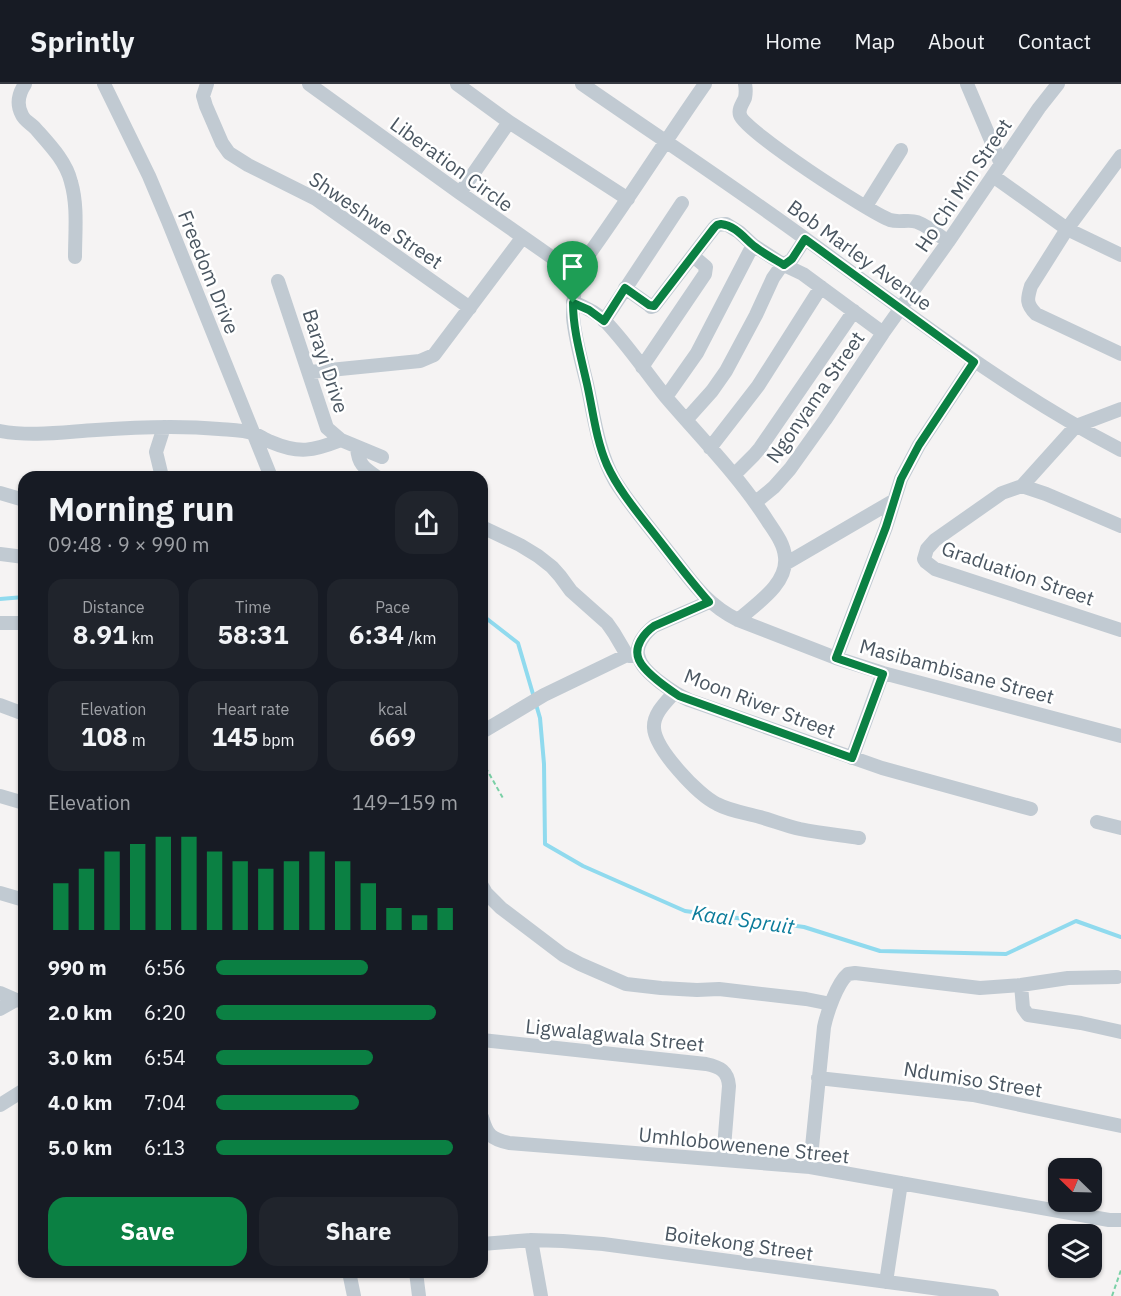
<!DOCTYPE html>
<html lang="en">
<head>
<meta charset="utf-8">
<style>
	:root { --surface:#171b24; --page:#20242c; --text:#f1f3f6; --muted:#9ea1a6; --line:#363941; --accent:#0b8043 }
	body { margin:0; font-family:"IBM Plex Sans",sans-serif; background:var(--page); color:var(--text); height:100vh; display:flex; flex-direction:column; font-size:22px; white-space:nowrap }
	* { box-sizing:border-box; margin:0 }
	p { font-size:20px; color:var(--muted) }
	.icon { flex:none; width:33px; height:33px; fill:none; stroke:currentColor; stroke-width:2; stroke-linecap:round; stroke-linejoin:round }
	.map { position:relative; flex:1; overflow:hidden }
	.drawer { position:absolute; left:18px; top:387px; width:470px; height:807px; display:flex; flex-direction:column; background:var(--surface); border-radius:18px; box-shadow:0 2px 4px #0004 }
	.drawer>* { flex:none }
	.needle { width:39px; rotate:293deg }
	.tools { position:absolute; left:1048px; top:1074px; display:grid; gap:12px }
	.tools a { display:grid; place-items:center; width:54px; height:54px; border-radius:12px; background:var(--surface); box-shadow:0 2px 4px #0004; font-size:30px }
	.pin { position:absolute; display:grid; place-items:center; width:51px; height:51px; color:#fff; margin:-62px -26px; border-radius:50% 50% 50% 0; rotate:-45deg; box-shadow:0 0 6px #0007 }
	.pin .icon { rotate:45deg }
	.round { display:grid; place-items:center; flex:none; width:63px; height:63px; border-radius:18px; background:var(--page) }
	.overview { display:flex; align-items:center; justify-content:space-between; height:102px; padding:0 30px }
	h1 { font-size:33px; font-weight:700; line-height:45px }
	.stats { display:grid; grid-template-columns:repeat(3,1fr); gap:9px; height:102px; padding:6px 30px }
	.stats div { display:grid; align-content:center; border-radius:15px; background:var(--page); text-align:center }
	.stats b { font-size:26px; font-weight:700 }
	.stats small { font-size:16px; font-weight:400 }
	.stats p { font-size:16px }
	.chart { height:168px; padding:12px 30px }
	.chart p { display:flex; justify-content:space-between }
	.chart svg { width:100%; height:108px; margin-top:6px; stroke:var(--accent); stroke-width:6 }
	.action { display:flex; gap:12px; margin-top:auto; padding:12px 30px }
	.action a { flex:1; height:69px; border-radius:18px; background:var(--accent); color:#fff; font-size:24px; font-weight:700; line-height:69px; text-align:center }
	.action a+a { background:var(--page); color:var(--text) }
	ul { padding:0 30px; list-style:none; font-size:20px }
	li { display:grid; grid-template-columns:96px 72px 1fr; align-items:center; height:45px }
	li i { height:15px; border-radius:8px; background:var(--accent) }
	header { display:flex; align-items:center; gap:36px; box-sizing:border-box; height:84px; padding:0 30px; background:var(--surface); border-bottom:2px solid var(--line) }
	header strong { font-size:28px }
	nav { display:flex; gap:33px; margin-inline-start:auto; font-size:21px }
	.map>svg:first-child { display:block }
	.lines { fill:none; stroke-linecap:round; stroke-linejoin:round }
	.stream { stroke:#90daee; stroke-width:4 }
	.path { stroke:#7ad0a6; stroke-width:2; stroke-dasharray:4.5 3; stroke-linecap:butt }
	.minor { stroke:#c1cad2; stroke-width:14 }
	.route-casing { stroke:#fff; stroke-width:12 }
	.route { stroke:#0b8043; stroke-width:8 }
	.labels { text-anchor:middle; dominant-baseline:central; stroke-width:5; stroke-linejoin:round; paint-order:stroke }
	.street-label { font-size:20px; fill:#4a5661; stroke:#fff }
	.water-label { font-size:21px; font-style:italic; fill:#0c7c9b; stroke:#fff }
</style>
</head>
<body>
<header>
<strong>Sprintly</strong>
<nav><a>Home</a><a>Map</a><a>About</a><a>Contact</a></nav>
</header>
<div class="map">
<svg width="1121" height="1212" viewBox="0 0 1121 1212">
	<rect width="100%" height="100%" fill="#f5f3f3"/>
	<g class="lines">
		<path class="stream" d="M0 515 24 513
			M482 531 518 559 540 634 544 680 545 760 583 782 685 827 804 843 880 867 1006 870 1076 837 1121 853"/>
		<path class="path" d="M482 677 504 716
			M1112 1212 1121 1186"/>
		<path class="minor" d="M25 0C19 9 16 20 22 31 24 36 31 40 35 44 49 60 66 77 71 98 78 122 75 148 75 173
			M104 0 149 92 168 137 271 393
			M207 0 203 12 206 22 222 59 229 69 248 81 316 115 470 224
			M309 0 460 109 560 179 566 182 577 183
			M457 0 509 38 628 115
			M582 0C657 52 733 102 807 156 909 230 1009 308 1121 366
			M705 0C663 60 625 121 582 180L577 183C575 200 573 217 573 233 575 255 582 279 587 300 594 332 598 368 615 397 630 421 650 444 667 466 690 495 704 519 738 536L836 574 883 589 1121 652
			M745 0C746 5 746 9 745 14 743 19 738 25 740 31 744 47 869 128 890 136 899 139 909 135 917 138 928 142 939 151 948 158
			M967 0 1001 80
			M1121 72 1067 145 1031 202C1027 215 1026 220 1036 230L1121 270
			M993 92 1067 145 1121 171
			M460 109 509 38
			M866 122 901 66
			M278 197 327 344 341 356 382 373
			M625 204 649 221 651 223 654 222 714 144 717 141 726 140 739 148 753 161 784 181 803 190 883 249
			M573 218C585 223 596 228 605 237 627 260 645 287 665 312 700 353 738 391 767 436 774 447 784 459 785 473 788 500 756 520 738 536
			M604 237 682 119
			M642 283 705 190 706 183 693 172
			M310 288 420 277 434 271 522 154
			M666 313 697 269 753 161
			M686 336 712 307 726 287 756 231 773 194 780 184 792 175 805 155
			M0 347C31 353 64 348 96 346 136 343 178 341 219 345 230 346 245 346 255 350 260 352 265 356 271 358 299 370 313 367 341 356
			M357 363C358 380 364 384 377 393
			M710 364 758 302 821 203
			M734 391 754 371 760 364 854 227
			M162 393 156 368 164 343
			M1022 402 1076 342 1121 325
			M0 409 24 416
			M756 418 774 403 790 385 825 336 883 249 948 158 1039 24 1058 0
			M1121 442 1046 410 1022 402 1002 409 935 456 927 465 924 475 926 478 935 485 1121 546
			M482 443 520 461 538 472 552 483 560 492 571 507 607 539 614 549 627 571 629 572H638
			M0 470 24 473
			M785 480 893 417
			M709 518 654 542C645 549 634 562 639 574 643 589 675 610 689 616L882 684 1031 725
			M0 539H24
			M836 574 886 443 901 395 919 361 974 278
			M674 609C666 618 653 630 654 644 655 665 698 711 717 720 730 727 746 729 760 733 774 737 787 742 800 745 820 749 839 751 859 754
			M0 621 24 630
			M482 648 544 611 627 571
			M852 674 883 589
			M0 712 24 719
			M1097 738 1121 744
			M482 802 486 809 501 824 563 871 580 880 626 900 661 904 697 906 719 905 806 915 826 919 829 925
			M0 809 24 816
			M1021 901 1023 924 1028 931 1081 939 1121 948
			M0 909 16 916 24 917
			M0 925 16 916
			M482 956 706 980C720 983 728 987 729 1002L723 1076
			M818 994 973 1011 1121 1042
			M0 1021 24 1006
			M482 1033C487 1051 491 1055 509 1059L810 1083 1109 1136H1121
			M810 1083 824 943C827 929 837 899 848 890L855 889 980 904 1021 901 1068 894 1117 893
			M531 1156 541 1212
			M482 1160 531 1156 563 1157 603 1160 992 1212
			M349 1188 354 1212
			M416 1188 419 1212
			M886 1198 901 1099"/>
	</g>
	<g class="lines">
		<defs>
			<path id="route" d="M721 140C736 142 743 153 754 162 763 169 774 175 784 181L792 175 805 155 974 278 919 361 901 395 886 443 836 574 883 590 852 674 679 612C667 604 645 589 639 576 633 563 644 549 654 542L709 518C687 493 668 467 648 442 633 423 617 403 607 381 596 356 593 327 587 300 581 273 573 246 573 219L589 226 604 237 625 204 649 221 654 222 714 144 717 141Z"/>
		</defs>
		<use href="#route" class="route-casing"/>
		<use href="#route" class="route"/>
	</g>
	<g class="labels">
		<g class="street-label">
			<text transform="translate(452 80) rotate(36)">Liberation Circle</text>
			<text transform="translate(963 101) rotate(-56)">Ho Chi Min Street</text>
			<text transform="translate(376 136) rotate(34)">Shweshwe Street</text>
			<text transform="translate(860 171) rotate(36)">Bob Marley Avenue</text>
			<text transform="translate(209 188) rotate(68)">Freedom Drive</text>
			<text transform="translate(326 277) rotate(72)">Barayi Drive</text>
			<text transform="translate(815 313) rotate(-55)">Ngonyama Street</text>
			<text transform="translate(1018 489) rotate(19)">Graduation Street</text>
			<text transform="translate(957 587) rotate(15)">Masibambisane Street</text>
			<text transform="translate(760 619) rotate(21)">Moon River Street</text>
			<text transform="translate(615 951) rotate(6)">Ligwalagwala Street</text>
			<text transform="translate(973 995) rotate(9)">Ndumiso Street</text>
			<text transform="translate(744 1061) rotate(6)">Umhlobowenene Street</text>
			<text transform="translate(739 1159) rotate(8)">Boitekong Street</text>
		</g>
		<g class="water-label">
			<text transform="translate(743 835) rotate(8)">Kaal Spruit</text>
		</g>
	</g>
</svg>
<div class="tools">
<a><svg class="needle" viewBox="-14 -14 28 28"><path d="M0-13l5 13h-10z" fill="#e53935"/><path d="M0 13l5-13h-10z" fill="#9ea1a6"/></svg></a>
<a><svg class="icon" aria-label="layers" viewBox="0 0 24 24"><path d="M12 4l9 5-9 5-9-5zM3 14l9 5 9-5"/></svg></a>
</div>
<div class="pin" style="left:573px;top:219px;background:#1e9e55"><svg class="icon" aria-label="arrive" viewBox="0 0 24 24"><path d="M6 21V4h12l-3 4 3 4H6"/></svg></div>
<section class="drawer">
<div class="overview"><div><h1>Morning run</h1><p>09:48 · 9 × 990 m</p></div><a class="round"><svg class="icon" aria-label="share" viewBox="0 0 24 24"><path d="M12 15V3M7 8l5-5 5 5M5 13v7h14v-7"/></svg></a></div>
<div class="stats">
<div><p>Distance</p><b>8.91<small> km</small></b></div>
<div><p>Time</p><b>58:31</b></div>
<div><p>Pace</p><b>6:34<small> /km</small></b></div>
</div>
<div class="stats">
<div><p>Elevation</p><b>108<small> m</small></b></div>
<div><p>Heart rate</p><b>145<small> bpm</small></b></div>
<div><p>kcal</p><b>669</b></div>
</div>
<div class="chart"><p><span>Elevation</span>149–159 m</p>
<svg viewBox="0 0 160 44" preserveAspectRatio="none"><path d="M5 44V25M15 44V19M25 44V12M35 44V9M45 44V6M55 44V6M65 44V12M75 44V16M85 44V19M95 44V16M105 44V12M115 44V16M125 44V25M135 44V35M145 44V38M155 44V35"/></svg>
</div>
<ul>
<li><b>990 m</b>6:56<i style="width:63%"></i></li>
<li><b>2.0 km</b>6:20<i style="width:91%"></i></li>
<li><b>3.0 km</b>6:54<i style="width:65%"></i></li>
<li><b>4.0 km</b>7:04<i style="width:59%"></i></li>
<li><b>5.0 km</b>6:13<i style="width:98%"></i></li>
</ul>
<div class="action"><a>Save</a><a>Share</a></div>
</section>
</div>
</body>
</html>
